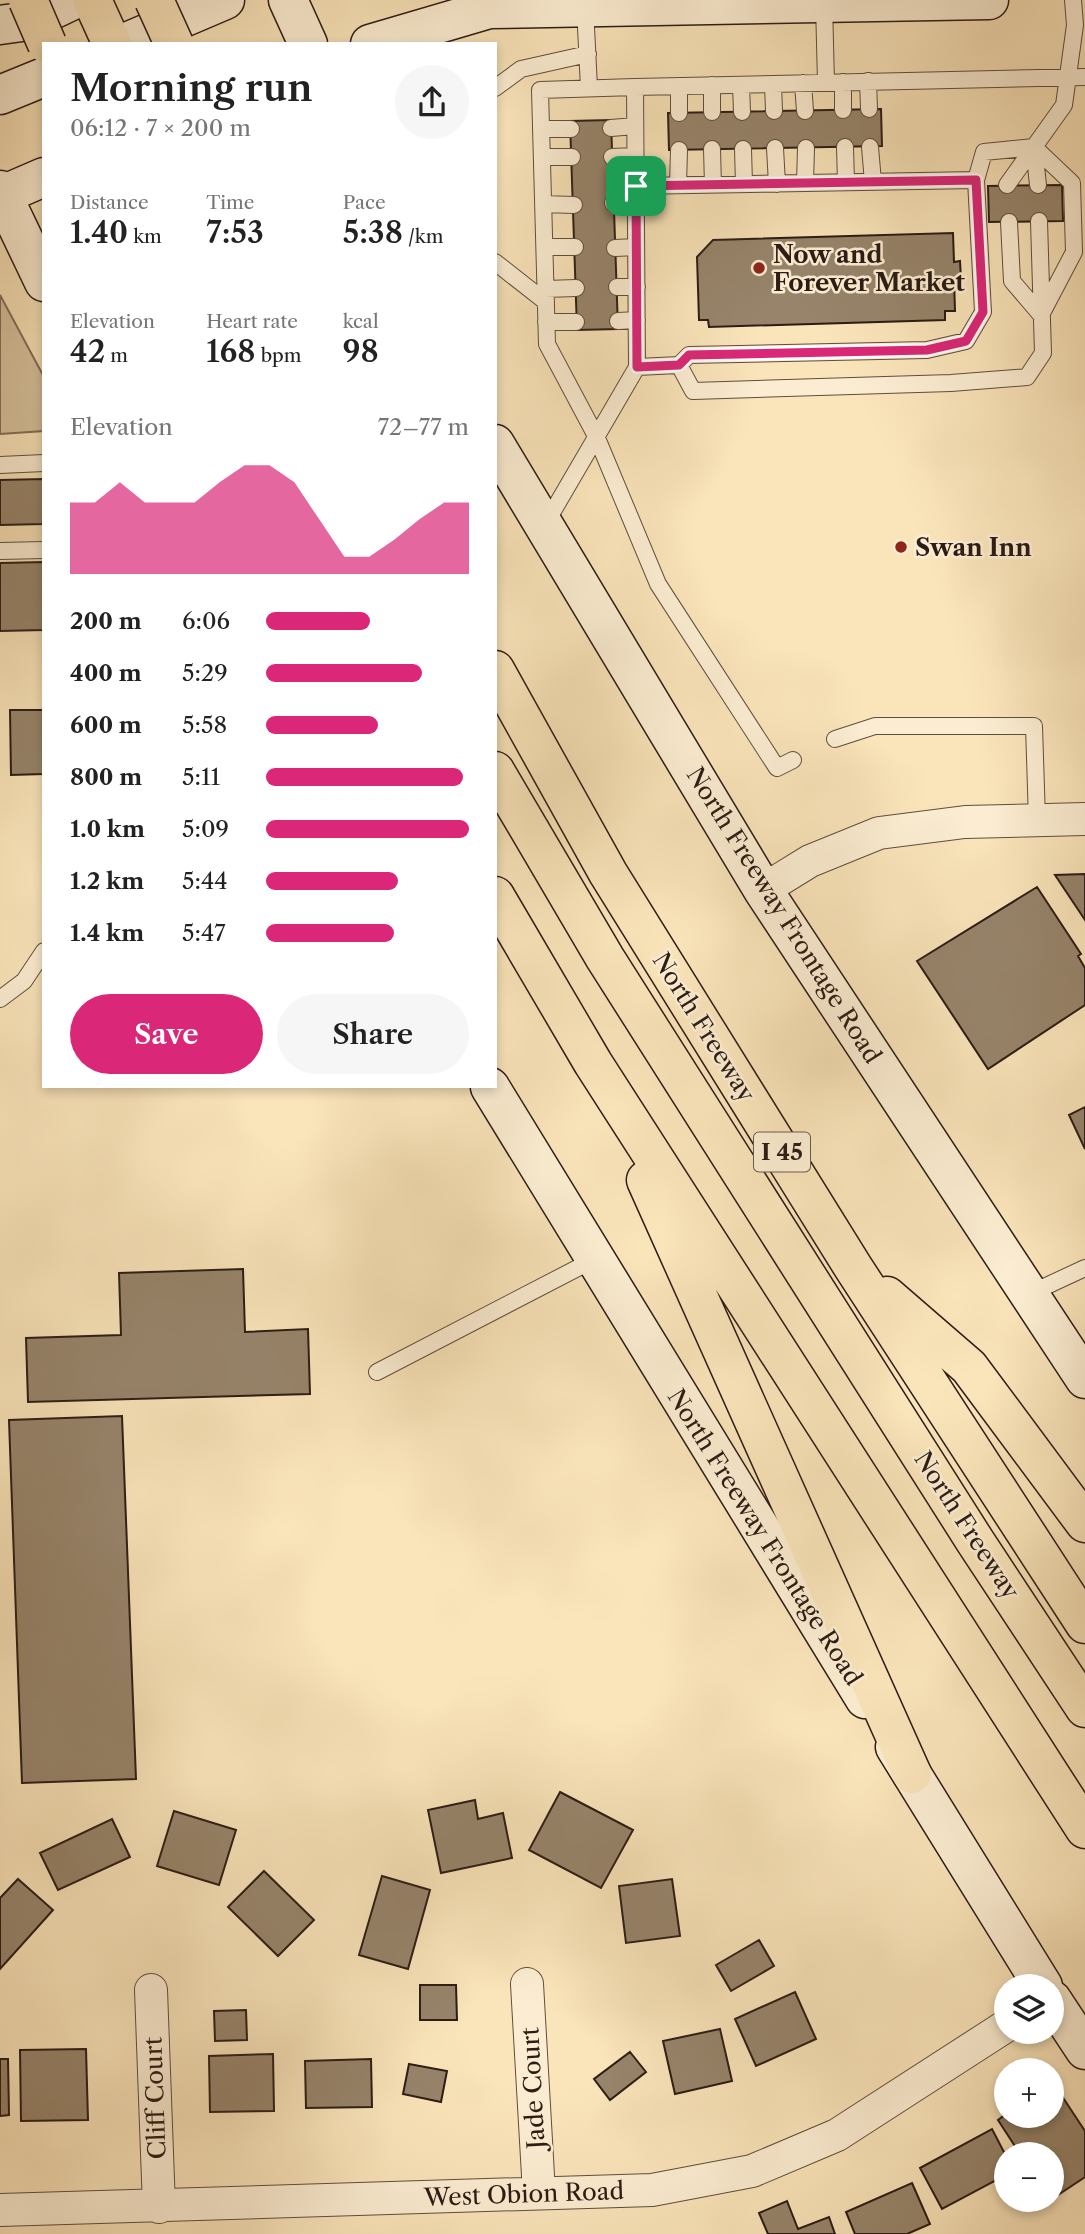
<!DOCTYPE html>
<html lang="en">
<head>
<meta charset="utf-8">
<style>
	:root { --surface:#fff; --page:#f6f6f6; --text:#222; --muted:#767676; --accent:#db2777 }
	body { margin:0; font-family:"Libre Caslon Text",serif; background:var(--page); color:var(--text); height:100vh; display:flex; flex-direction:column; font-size:26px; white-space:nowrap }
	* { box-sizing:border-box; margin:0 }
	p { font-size:23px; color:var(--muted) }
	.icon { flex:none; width:38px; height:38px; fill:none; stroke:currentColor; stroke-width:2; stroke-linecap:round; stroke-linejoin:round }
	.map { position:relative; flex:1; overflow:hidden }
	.side { position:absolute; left:42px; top:42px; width:455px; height:1046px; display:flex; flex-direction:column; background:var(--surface); border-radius:0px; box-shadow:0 4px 10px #0003 }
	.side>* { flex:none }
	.tools { position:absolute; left:994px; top:1974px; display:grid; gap:14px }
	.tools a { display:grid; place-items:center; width:70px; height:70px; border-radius:50%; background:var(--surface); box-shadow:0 4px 10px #0003; font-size:35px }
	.pin { position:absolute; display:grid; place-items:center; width:60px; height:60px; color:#fff; margin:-30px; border-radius:14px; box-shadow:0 4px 10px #0006 }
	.round { display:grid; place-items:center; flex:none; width:74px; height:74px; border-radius:37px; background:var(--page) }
	.summary { display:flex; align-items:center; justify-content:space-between; height:119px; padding:0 28px }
	h1 { font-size:38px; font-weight:600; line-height:52px }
	.stats { display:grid; grid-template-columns:repeat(3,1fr); gap:10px; height:119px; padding:7px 28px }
	.stats div { display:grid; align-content:center }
	.stats b { font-size:30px; font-weight:600 }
	.stats small { font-size:19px; font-weight:400 }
	.stats p { font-size:19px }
	.chart { height:196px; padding:14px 28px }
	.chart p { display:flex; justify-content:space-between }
	.chart svg { width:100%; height:126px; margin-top:7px; fill:var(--accent); opacity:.7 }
	.button { display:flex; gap:14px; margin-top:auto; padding:14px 28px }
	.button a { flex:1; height:80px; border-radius:42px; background:var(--accent); color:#fff; font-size:28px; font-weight:600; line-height:80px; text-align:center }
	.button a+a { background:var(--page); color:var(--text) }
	ul { padding:0 28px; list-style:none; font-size:23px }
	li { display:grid; grid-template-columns:112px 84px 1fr; align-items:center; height:52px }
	li i { height:18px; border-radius:9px; background:var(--accent) }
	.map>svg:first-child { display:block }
	.green { fill:#d7c29e; stroke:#816f5a; stroke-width:2 }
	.building { fill:#97846b; stroke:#2b1c15; stroke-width:2 }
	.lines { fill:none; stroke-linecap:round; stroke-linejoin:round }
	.lane-casing { stroke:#5f4e3e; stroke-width:18 }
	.street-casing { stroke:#5f4e3e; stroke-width:34 }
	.secondary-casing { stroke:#2b1c15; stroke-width:41 }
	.highway-casing { stroke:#2b1c15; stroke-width:41 }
	.lane { stroke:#fcedd2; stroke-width:16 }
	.street { stroke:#fcedd2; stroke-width:32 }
	.secondary { stroke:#fcedd2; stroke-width:38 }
	.highway { stroke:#fae4ba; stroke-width:38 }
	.highway-bridge-casing { stroke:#2b1c15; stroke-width:41; stroke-linecap:butt }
	.highway-bridge { stroke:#fae4ba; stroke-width:38 }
	.route-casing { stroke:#fff; stroke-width:14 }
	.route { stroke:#db2777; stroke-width:9 }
	.poi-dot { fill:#8f2418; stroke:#fcedd2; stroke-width:2.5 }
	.labels { text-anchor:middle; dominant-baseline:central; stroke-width:5; stroke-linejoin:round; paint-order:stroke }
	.shield { fill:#fcedd2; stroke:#6a5b4e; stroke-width:2 }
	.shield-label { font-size:23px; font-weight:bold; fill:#2b1c15 }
	.poi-label { font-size:24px; font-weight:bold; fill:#2b1c15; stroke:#fcedd2; text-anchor:start }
	.street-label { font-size:24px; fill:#2b1c15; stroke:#fcedd2 }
</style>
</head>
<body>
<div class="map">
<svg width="1085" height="2234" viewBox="0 0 1085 2234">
	<rect width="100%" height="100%" fill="#fae4ba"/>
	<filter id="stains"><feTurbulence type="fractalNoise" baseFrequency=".00286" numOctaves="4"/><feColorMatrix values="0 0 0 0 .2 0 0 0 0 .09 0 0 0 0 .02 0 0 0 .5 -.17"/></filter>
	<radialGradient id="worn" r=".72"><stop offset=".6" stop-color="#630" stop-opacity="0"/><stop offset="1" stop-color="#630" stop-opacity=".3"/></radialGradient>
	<path class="green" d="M0 295 44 377V431L0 434Z"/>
	<path class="building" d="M881 109 882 146 669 150 668 113Z
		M611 120 618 329 577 330 570 121Z
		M1062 185 1063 221 989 222 988 186Z
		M953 233 954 262 960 261 961 279H954L955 311H945V320L709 327 708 320H699L697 257 713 240Z
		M44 479V524L0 525V480Z
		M44 562V630L0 631V563Z
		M10 710H44V774L11 775Z
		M1085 874V920L1055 875Z
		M1037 887 1081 954 1078 956 1085 968V1005L988 1069 917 961Z
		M1085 1107V1149L1069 1115Z
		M243 1269 245 1332 308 1329 310 1394 28 1402 26 1338 121 1335 119 1273Z
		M122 1416 136 1779 22 1783 9 1420Z
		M560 1792 633 1830 601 1888 529 1850Z
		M475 1800 478 1819 503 1813 512 1858 441 1873 428 1810Z
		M174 1811 236 1830 219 1885 157 1866Z
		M112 1819 130 1857 58 1890 40 1853Z
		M264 1871 314 1920 278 1956 228 1907Z
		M382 1876 430 1890 408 1969 359 1955Z
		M18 1879 53 1910 0 1969V1898Z
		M672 1879 680 1936 626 1943 619 1886Z
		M759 1940 774 1966 731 1991 716 1965Z
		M420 1985H456L457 2020H420Z
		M795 1992 816 2039 756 2066 735 2019Z
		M246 2010 247 2040 215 2041 214 2011Z
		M720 2029 732 2081 675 2094 663 2041Z
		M86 2049 88 2120 21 2121 20 2050Z
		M630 2052 646 2072 610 2100 594 2079Z
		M273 2054 274 2111 210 2112 209 2056Z
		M0 2059H8L9 2115 0 2116Z
		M371 2059 372 2107 306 2108 305 2061Z
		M409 2064 447 2071 441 2102 403 2094Z
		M1054 2084 1085 2131V2177L1052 2199V2154H1020L998 2120 1006 2114 1052 2116Z
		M992 2129 1006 2156V2175L942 2209 920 2168Z
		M912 2183 930 2224 907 2234H855L846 2212Z
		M787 2201 798 2229 829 2217 835 2234H768L759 2213Z"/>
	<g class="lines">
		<defs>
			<path id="lane" d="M824 3 826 83
				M585 7 589 88
				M868 81 869 109
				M803 83 805 111
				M773 84 774 111
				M741 85 742 112
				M635 87 1085 77
				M495 88 521 69 588 54
				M843 110V82
				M712 112V85
				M679 113V86
				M611 128 635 126
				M542 129H571
				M845 147 846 182
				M870 147 873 182
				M1034 147 1072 183 1074 252 1042 313
				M1034 147 1038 185
				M775 148 777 184
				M712 149 713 185
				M743 149 744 184
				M542 157H572
				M612 157 635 156
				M805 183 806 148
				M678 185 679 150
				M1007 185 1034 147
				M636 186 976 180
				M613 203 636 204
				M543 204 574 205
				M1009 222 1012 281 1041 315
				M545 247H575
				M615 248 636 247
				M495 262 546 302
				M617 287H637
				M546 289 576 288
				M618 321 637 320
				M546 322H576
				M679 365 689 355 927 350 966 341 983 312 976 180 984 152 1034 147 1064 105 1075 25 1073 0
				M637 367 679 365 693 391 951 383 1027 377 1043 353 1039 221
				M0 465 44 463
				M546 523 637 367 635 87 540 90 547 344 597 438 658 584 777 768 793 760
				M0 551 44 550
				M835 739 875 726H1034L1037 820
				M0 999 24 981 44 951
				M1029 1294 1085 1268
				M377 1372 595 1259"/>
			<path id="street" d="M763 890 810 861 879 833 965 822 1085 819
				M527 1984 539 2193
				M151 1990 159 2207
				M0 2210 652 2190 752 2171 837 2135 1006 2026"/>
			<path id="secondary" d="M288 0 308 44
				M0 25 29 21 73 0
				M122 44 225 0
				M370 44 489 9 989 0
				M0 95 44 77
				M0 190 44 282
				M0 196 44 177
				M495 444 763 890 1085 1379
				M490 1087 865 1699
				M895 1747 1043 1986
				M1052 2000 1085 2050"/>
			<path id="highway" d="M92 0 112 44
				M495 670 608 873 853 1267 1085 1624
				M495 771 605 958 975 1541 1085 1708
				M495 896 593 1063 1085 1829
				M646 1180 912 1774
				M887 1296 969 1367 1085 1523"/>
		</defs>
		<use href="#lane" class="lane-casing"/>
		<use href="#street" class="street-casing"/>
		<use href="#secondary" class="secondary-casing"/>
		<use href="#highway" class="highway-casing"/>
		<use href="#lane" class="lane"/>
		<use href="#street" class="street"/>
		<use href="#secondary" class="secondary"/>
		<use href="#highway" class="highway"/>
		<defs>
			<path id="highway-bridge" d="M28 0 47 44
				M154 0 174 44"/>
		</defs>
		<use href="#highway-bridge" class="highway-bridge-casing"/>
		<use href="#highway-bridge" class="highway-bridge"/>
	</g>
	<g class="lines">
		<defs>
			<path id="route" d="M976 180 983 312 966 341 927 350 689 355 679 365 637 367 636 186Z"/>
		</defs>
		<use href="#route" class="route-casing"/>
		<use href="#route" class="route"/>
	</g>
	<g class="poi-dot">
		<circle cx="759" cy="268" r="7"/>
		<circle cx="901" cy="547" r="7"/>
	</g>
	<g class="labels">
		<rect class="shield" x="754" y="1132.5" width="56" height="39" rx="5"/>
		<g class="shield-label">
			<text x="782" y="1152">I 45</text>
		</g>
		<g class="poi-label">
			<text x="773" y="254">Now and<tspan x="773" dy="28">Forever Market</tspan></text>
			<text x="915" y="547">Swan Inn</text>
		</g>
		<g class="street-label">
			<text transform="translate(784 915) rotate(58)">North Freeway Frontage Road</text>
			<text transform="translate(704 1027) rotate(58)">North Freeway</text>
			<text transform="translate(967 1525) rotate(57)">North Freeway</text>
			<text transform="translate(765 1537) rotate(58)">North Freeway Frontage Road</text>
			<text transform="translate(533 2088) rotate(-93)">Jade Court</text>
			<text transform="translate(155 2098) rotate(-92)">Cliff Court</text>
			<text transform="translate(524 2194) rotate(-2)">West Obion Road</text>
		</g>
	</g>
	<rect width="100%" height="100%" filter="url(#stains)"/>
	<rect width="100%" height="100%" fill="url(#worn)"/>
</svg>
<div class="tools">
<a><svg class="icon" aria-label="layers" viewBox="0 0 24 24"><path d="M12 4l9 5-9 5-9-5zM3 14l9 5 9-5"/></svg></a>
<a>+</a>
<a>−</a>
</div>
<div class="pin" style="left:636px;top:186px;background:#1e9e55"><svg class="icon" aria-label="arrive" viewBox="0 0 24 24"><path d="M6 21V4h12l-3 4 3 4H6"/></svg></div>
<section class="side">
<div class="summary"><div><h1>Morning run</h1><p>06:12 · 7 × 200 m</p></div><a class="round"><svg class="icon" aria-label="share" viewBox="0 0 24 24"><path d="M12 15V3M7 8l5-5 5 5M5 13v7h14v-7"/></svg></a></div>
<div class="stats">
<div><p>Distance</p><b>1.40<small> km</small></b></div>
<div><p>Time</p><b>7:53</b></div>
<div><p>Pace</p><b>5:38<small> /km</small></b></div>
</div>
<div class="stats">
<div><p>Elevation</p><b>42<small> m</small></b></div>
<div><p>Heart rate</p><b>168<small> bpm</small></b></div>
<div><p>kcal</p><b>98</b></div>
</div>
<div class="chart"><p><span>Elevation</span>72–77 m</p>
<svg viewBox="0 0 160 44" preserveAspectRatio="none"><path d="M0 44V19L10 19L20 12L30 19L40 19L50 19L60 12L70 6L80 6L90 12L100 25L110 38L120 38L130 32L140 25L150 19L160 19V44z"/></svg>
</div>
<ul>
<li><b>200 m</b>6:06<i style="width:51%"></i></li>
<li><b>400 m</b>5:29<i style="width:77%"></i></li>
<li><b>600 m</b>5:58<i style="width:55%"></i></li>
<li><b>800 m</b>5:11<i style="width:97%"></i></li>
<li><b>1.0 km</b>5:09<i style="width:100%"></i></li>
<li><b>1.2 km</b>5:44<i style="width:65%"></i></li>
<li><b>1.4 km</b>5:47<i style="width:63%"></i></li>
</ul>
<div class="button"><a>Save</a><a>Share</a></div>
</section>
</div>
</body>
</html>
